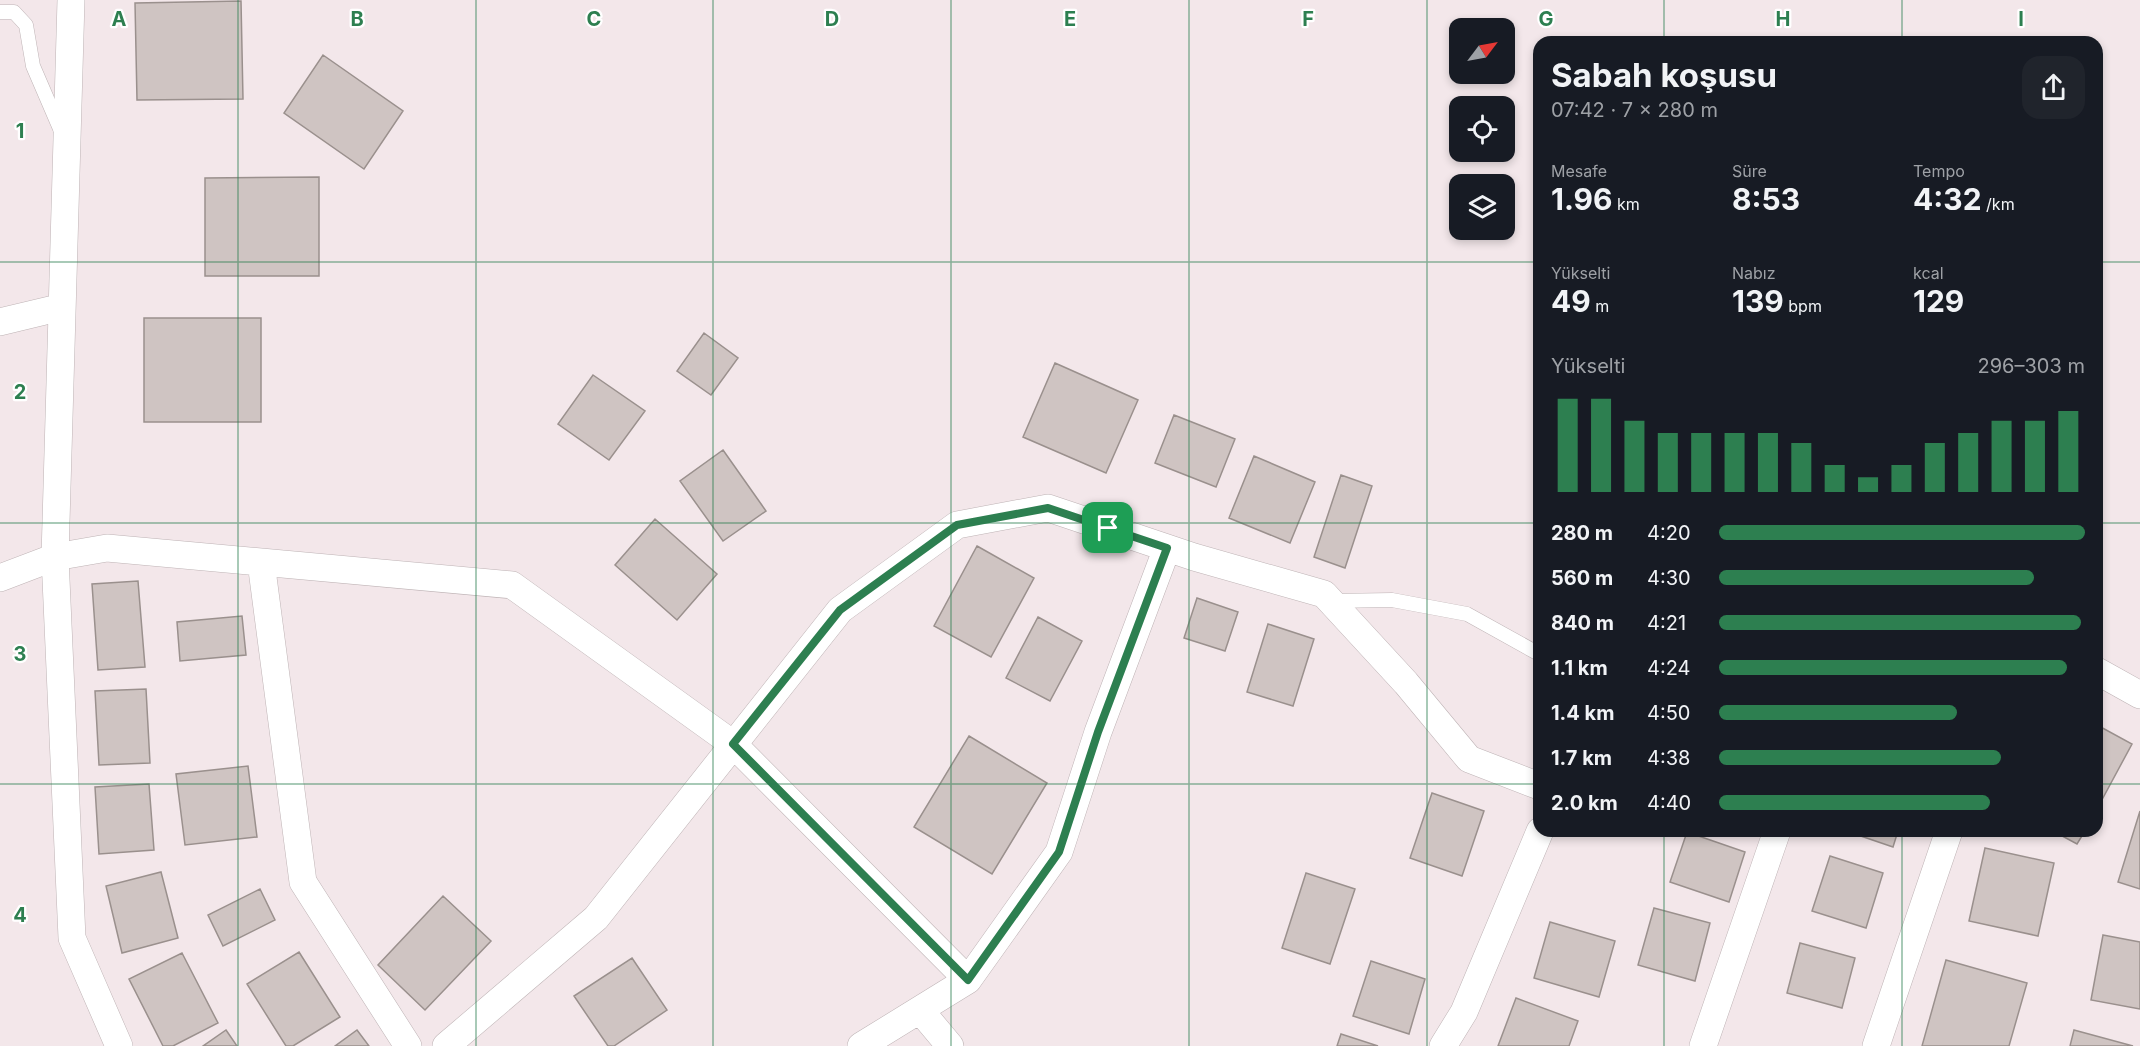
<!DOCTYPE html>
<html lang="tr">
<head>
<meta charset="utf-8">
<style>
	:root { --surface:#171b24; --page:#20242c; --text:#f1f3f6; --muted:#9ea1a6; --accent:#2d7f50 }
	body { margin:0; font-family:Inter,sans-serif; background:var(--page); color:var(--text); height:100vh; display:flex; flex-direction:column; font-size:22px; white-space:nowrap }
	* { box-sizing:border-box; margin:0 }
	p { font-size:20px; color:var(--muted) }
	.icon { flex:none; width:33px; height:33px; fill:none; stroke:currentColor; stroke-width:2; stroke-linecap:round; stroke-linejoin:round }
	.map { position:relative; flex:1; overflow:hidden }
	.side { position:absolute; left:1533px; top:36px; width:570px; height:801px; display:flex; flex-direction:column; background:var(--surface); border-radius:18px; box-shadow:0 3px 9px #0003 }
	.side>* { flex:none }
	.needle { width:39px; rotate:58deg }
	.buttons { position:absolute; left:1449px; top:18px; display:grid; gap:12px }
	.buttons a { display:grid; place-items:center; width:66px; height:66px; border-radius:12px; background:var(--surface); box-shadow:0 3px 9px #0003; font-size:30px }
	.pin { position:absolute; display:grid; place-items:center; width:51px; height:51px; color:#fff; margin:-26px; border-radius:12px; box-shadow:0 3px 9px #0006 }
	.round { display:grid; place-items:center; flex:none; width:63px; height:63px; border-radius:18px; background:var(--page) }
	.summary { display:flex; align-items:center; justify-content:space-between; height:102px; padding:0 18px }
	h1 { font-size:33px; font-weight:700; line-height:45px }
	.figures { display:grid; grid-template-columns:repeat(3,1fr); gap:9px; height:102px; padding:6px 18px }
	.figures div { display:grid; align-content:center }
	.figures b { font-size:30px; font-weight:700 }
	.figures small { font-size:16px; font-weight:400 }
	.figures p { font-size:16px }
	.chart { height:168px; padding:12px 18px }
	.chart p { display:flex; justify-content:space-between }
	.chart svg { width:100%; height:108px; margin-top:6px; stroke:var(--accent); stroke-width:6 }
	ul { padding:0 18px; list-style:none; font-size:20px }
	li { display:grid; grid-template-columns:96px 72px 1fr; align-items:center; height:45px }
	li i { height:15px; border-radius:8px; background:var(--accent) }
	.map>svg:first-child { display:block }
	.building { fill:#cfc4c2; stroke:#9a908d; stroke-width:1.5 }
	.lines { fill:none; stroke-linecap:round; stroke-linejoin:round }
	.service-casing { stroke:#beb3b5; stroke-width:15 }
	.minor-casing { stroke:#beb3b5; stroke-width:28 }
	.service { stroke:#fff; stroke-width:14 }
	.minor { stroke:#fff; stroke-width:27 }
	.route-casing { stroke:#fff; stroke-width:12 }
	.route { stroke:#2d7f50; stroke-width:8 }
	.grid { fill:none; stroke:#2d7f50; stroke-width:1.5; stroke-opacity:0.55 }
	.grid-label { font-size:20px; text-anchor:middle; font-weight:bold; fill:#2d7f50; stroke:#fff; stroke-width:4.5; stroke-linejoin:round; paint-order:stroke }
</style>
</head>
<body>
<div class="map">
<svg width="2140" height="1046" viewBox="0 0 2140 1046">
	<rect width="100%" height="100%" fill="#f3e7ea"/>
	<path class="building" d="M241 1 243 99 137 100 135 3Z
		M323 55 403 111 364 169 284 113Z
		M319 177V276H205V178Z
		M144 318H261V422H144Z
		M704 333 738 358 711 395 677 371Z
		M1055 363 1138 400 1106 473 1023 437Z
		M593 375 645 411 609 460 558 424Z
		M1174 415 1235 439 1216 487 1155 463Z
		M723 450 766 511 723 541 680 481Z
		M1254 456 1315 482 1290 543 1229 518Z
		M1341 475 1372 486 1345 568 1314 557Z
		M655 519 717 574 677 620 615 565Z
		M977 546 1034 578 991 657 934 626Z
		M138 581 145 667 98 670 92 584Z
		M1197 598 1238 612 1225 651 1184 638Z
		M242 616 246 655 180 661 177 622Z
		M1038 617 1082 641 1050 701 1006 678Z
		M1268 624 1314 639 1293 706 1247 692Z
		M146 689 150 763 99 765 95 691Z
		M2097 725 2132 744 2097 809Z
		M969 736 1047 783 992 874 914 827Z
		M248 766 257 837 185 845 176 774Z
		M149 784 154 850 99 854 95 787Z
		M1432 793 1484 811 1462 876 1410 858Z
		M2140 811V889L2118 882Z
		M1846 831H1898L1893 847Z
		M2053 831H2085L2077 844Z
		M1687 832 1745 852 1729 902 1670 882Z
		M1985 848 2054 863 2038 936 1969 921Z
		M1830 856 1883 873 1866 928 1812 911Z
		M161 872 178 938 122 953 106 886Z
		M1306 873 1355 889 1330 964 1282 948Z
		M260 889 275 920 223 946 208 915Z
		M443 896 491 941 425 1010 378 965Z
		M1654 908 1710 923 1695 981 1638 965Z
		M1550 922 1615 941 1599 997 1534 978Z
		M2103 935 2140 942V1009L2091 1000Z
		M1800 943 1855 958 1842 1008 1787 993Z
		M299 952 340 1017 293 1046H286L247 984Z
		M182 953 218 1023 173 1046H163L129 979Z
		M632 958 667 1010 614 1046H608L574 996Z
		M1946 960 2027 983 2009 1046H1922Z
		M1371 961 1425 979 1409 1034 1353 1016Z
		M1516 998 1578 1021 1569 1046H1498Z
		M226 1030 237 1046H203Z
		M357 1030 369 1046H335Z
		M2074 1030 2133 1046H2070Z
		M1341 1034 1378 1046H1337Z"/>
	<g class="lines">
		<defs>
			<path id="service" d="M0 12H14L26 25 33 66 61 131
				M1331 601 1392 600 1467 614 1539 654"/>
			<path id="minor" d="M71 0 55 557 72 938 119 1046
				M0 322 62 307
				M261 562 303 882 408 1046
				M0 578 55 557 107 548 512 585 733 744 968 980
				M2097 671 2140 695
				M920 1010 950 1046
				M446 1046 596 918 840 610 957 525 1048 508 1194 557 1324 594 1406 683 1469 759 1539 786
				M861 1046 968 980 1059 852 1098 732 1167 548
				M1443 1046 1464 1012 1540 831
				M1703 1046 1777 831
				M1876 1046 1949 831"/>
		</defs>
		<use href="#service" class="service-casing"/>
		<use href="#minor" class="minor-casing"/>
		<use href="#service" class="service"/>
		<use href="#minor" class="minor"/>
	</g>
	<g class="lines">
		<defs>
			<path id="route" d="M1048 508 1167 548 1098 732 1059 852 968 980 733 744 840 610 957 525Z"/>
		</defs>
		<use href="#route" class="route-casing"/>
		<use href="#route" class="route"/>
	</g>
	<path class="grid" d="M238 0V1046M476 0V1046M713 0V1046M951 0V1046M1189 0V1046M1427 0V1046M1664 0V42M1902 0V42M0 262H1539M2097 262H2140M0 523H1539M2097 523H2140M0 784H1539M2097 784H2140M1664 831V1046M1902 831V1046"/>
	<g class="grid-label">
		<text x="119" y="26">A</text>
		<text x="357" y="26">B</text>
		<text x="594" y="26">C</text>
		<text x="832" y="26">D</text>
		<text x="1070" y="26">E</text>
		<text x="1308" y="26">F</text>
		<text x="1546" y="26">G</text>
		<text x="1783" y="26">H</text>
		<text x="2021" y="26">I</text>
		<text x="20" y="138">1</text>
		<text x="20" y="399">2</text>
		<text x="20" y="661">3</text>
		<text x="20" y="922">4</text>
	</g>
</svg>
<div class="buttons">
<a><svg class="needle" viewBox="-14 -14 28 28"><path d="M0-13l5 13h-10z" fill="#e53935"/><path d="M0 13l5-13h-10z" fill="#9ea1a6"/></svg></a>
<a><svg class="icon" aria-label="locate" viewBox="0 0 24 24"><circle cx="12" cy="12" r="6"/><path d="M12 2v4M12 18v4M2 12h4M18 12h4"/></svg></a>
<a><svg class="icon" aria-label="layers" viewBox="0 0 24 24"><path d="M12 4l9 5-9 5-9-5zM3 14l9 5 9-5"/></svg></a>
</div>
<div class="pin" style="left:1108px;top:528px;background:#1e9e55"><svg class="icon" aria-label="arrive" viewBox="0 0 24 24"><path d="M6 21V4h12l-3 4 3 4H6"/></svg></div>
<section class="side">
<div class="summary"><div><h1>Sabah koşusu</h1><p>07:42 · 7 × 280 m</p></div><a class="round"><svg class="icon" aria-label="share" viewBox="0 0 24 24"><path d="M12 15V3M7 8l5-5 5 5M5 13v7h14v-7"/></svg></a></div>
<div class="figures">
<div><p>Mesafe</p><b>1.96<small> km</small></b></div>
<div><p>Süre</p><b>8:53</b></div>
<div><p>Tempo</p><b>4:32<small> /km</small></b></div>
</div>
<div class="figures">
<div><p>Yükselti</p><b>49<small> m</small></b></div>
<div><p>Nabız</p><b>139<small> bpm</small></b></div>
<div><p>kcal</p><b>129</b></div>
</div>
<div class="chart"><p><span>Yükselti</span>296–303 m</p>
<svg viewBox="0 0 160 44" preserveAspectRatio="none"><path d="M5 44V6M15 44V6M25 44V15M35 44V20M45 44V20M55 44V20M65 44V20M75 44V24M85 44V33M95 44V38M105 44V33M115 44V24M125 44V20M135 44V15M145 44V15M155 44V11"/></svg>
</div>
<ul>
<li><b>280 m</b>4:20<i style="width:100%"></i></li>
<li><b>560 m</b>4:30<i style="width:86%"></i></li>
<li><b>840 m</b>4:21<i style="width:99%"></i></li>
<li><b>1.1 km</b>4:24<i style="width:95%"></i></li>
<li><b>1.4 km</b>4:50<i style="width:65%"></i></li>
<li><b>1.7 km</b>4:38<i style="width:77%"></i></li>
<li><b>2.0 km</b>4:40<i style="width:74%"></i></li>
</ul>
</section>
</div>
</body>
</html>
